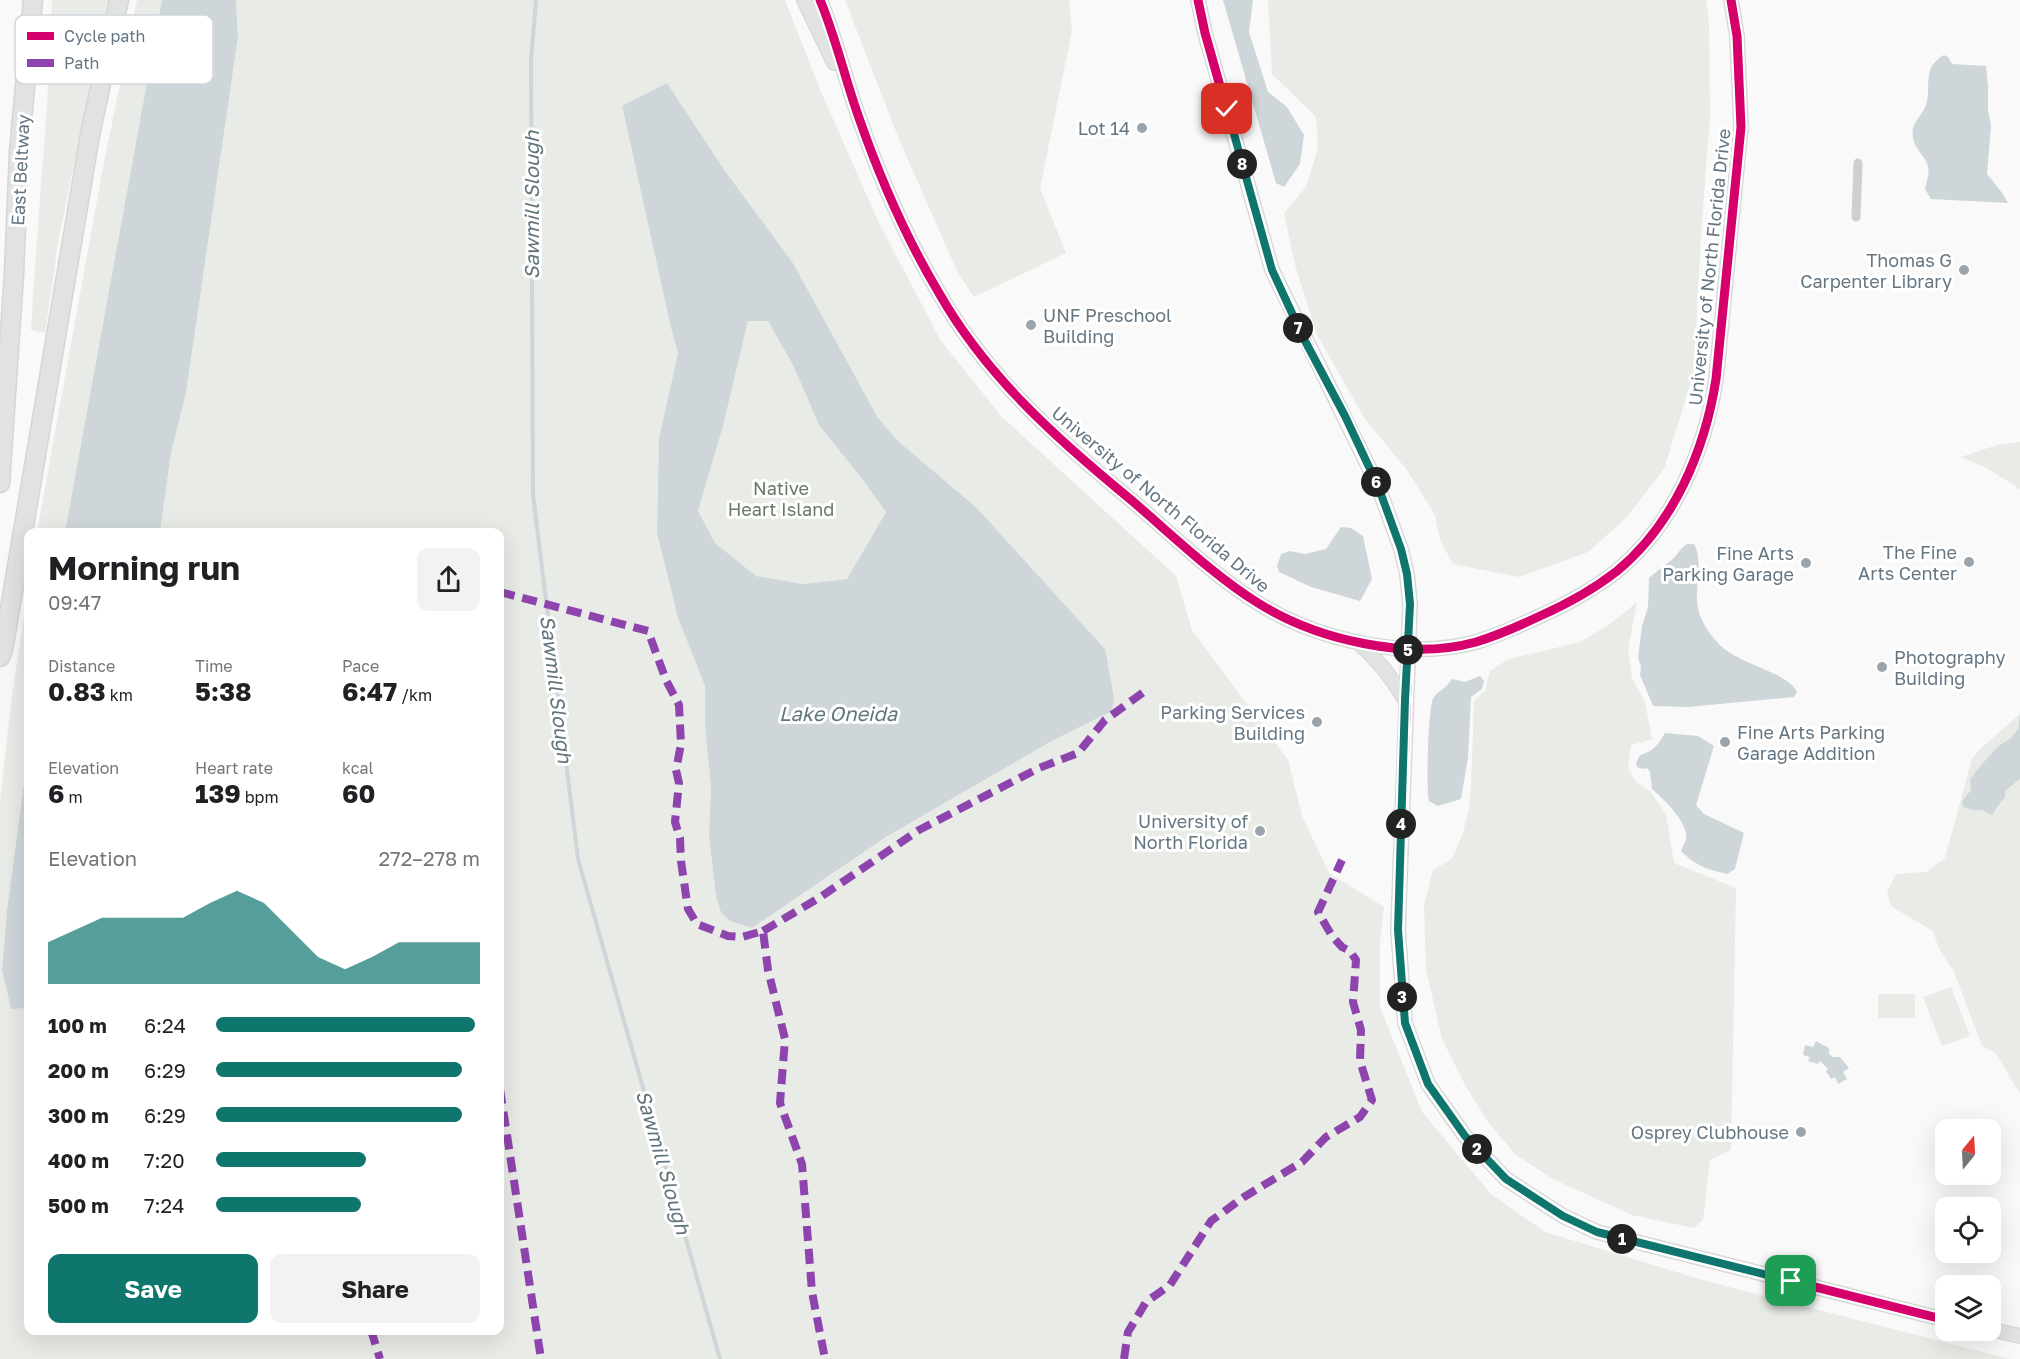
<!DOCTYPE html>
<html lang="en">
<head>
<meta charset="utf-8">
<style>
	:root { --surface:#fff; --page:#f2f2f2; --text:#202124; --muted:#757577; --accent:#0f766e }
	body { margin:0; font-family:"Golos Text",sans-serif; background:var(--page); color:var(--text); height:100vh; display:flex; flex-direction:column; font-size:22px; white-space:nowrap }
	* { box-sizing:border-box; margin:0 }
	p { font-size:20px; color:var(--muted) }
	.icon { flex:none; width:33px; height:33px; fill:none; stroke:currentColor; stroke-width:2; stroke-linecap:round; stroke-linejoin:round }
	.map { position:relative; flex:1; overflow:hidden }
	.panel { position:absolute; left:24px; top:528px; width:480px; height:807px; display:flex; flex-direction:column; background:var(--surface); border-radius:12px; box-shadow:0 6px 24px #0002 }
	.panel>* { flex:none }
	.needle { width:39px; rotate:18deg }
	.tools { position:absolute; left:1935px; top:1119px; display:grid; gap:12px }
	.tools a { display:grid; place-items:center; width:66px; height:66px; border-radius:12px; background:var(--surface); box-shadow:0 6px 24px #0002; font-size:30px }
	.pin { position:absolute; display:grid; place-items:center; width:51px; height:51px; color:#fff; margin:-26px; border-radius:12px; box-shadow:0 3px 9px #0006 }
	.km { position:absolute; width:30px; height:30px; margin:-15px; border-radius:50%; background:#222; color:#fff; font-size:16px; line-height:30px; text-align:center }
	.round { display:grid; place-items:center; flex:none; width:63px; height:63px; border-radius:12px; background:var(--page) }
	.overview { display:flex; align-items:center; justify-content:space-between; height:102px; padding:0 24px }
	h1 { font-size:33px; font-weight:700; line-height:45px }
	.stats { display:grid; grid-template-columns:repeat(3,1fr); gap:9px; height:102px; padding:6px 24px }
	.stats div { display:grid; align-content:center }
	.stats b { font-size:26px; font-weight:700 }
	.stats small { font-size:16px; font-weight:400 }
	.stats p { font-size:16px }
	.chart { height:168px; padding:12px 24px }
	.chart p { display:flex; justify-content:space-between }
	.chart svg { width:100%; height:108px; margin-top:6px; fill:var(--accent); opacity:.7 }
	.action { display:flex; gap:12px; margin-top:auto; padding:12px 24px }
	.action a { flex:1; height:69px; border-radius:12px; background:var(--accent); color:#fff; font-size:24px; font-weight:700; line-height:69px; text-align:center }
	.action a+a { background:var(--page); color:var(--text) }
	ul { padding:0 24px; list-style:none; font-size:20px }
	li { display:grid; grid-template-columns:96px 72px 1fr; align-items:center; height:45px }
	li i { height:15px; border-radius:8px; background:var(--accent) }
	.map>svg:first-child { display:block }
	.green { fill:#e8ebe6; fill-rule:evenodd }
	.water { fill:#ced6d9; fill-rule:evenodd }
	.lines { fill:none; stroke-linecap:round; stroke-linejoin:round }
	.stream { stroke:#ced6d9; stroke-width:4 }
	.secondary-casing { stroke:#d5d6d7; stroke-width:16 }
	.highway-casing { stroke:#d5d6d6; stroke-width:21 }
	.street { stroke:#cecfd0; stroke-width:9 }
	.secondary { stroke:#e1e2e2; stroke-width:14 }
	.highway { stroke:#e1e2e2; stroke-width:18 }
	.quiet { stroke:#8e44ad; stroke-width:8; stroke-dasharray:15 8; stroke-linecap:butt }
	.cycleway-casing { stroke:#fff; stroke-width:13 }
	.cycleway { stroke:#d6006c; stroke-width:9 }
	.route-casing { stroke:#fff; stroke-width:12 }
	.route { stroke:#0f766e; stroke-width:8 }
	.poi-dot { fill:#99a4ac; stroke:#fff; stroke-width:2 }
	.labels { text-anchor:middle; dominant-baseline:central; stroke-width:6; stroke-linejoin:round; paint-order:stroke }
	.poi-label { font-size:18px; fill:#657683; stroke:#fff; text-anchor:end }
	.street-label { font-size:18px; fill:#657683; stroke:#fff }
	.park-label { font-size:18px; fill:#687a64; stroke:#fff }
	.water-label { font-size:20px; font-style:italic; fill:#60757c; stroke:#fff }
	.key { fill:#fff; stroke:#d1d6da; stroke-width:1.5 }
	.key-label { font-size:16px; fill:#657683 }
</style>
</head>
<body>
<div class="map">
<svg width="2020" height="1359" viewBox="0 0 2020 1359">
	<rect width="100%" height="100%" fill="#f9f9f9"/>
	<path class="green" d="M52 0H108L59 237 45 333 31 330C37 220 49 110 52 0Z
		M137 0H162L65 532H37L102 173Z
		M236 0H785L819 87 878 221 941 341 1001 416 1176 576 1192 630 1288 760 1302 816 1329 873 1384 907 1380 940V1007L1422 1112 1491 1194 1545 1232 1706 1281 2010 1359H0V801L11 703 28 589V753L7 910 2 970 11 1009 28 1008V1330H500V532H160L171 453 186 393 238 37ZM667 83 725 171 793 263 878 418 898 441 977 508 1105 649 1112 711 1050 742 886 837 752 928 716 897 709 836 711 786 705 726V686L678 618 657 533 659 438 678 353 671 328 622 107Z
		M845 0H1069L1072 31 1040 188 1066 253 974 297 957 271 898 137Z
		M1268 0H1706L1709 21 1710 117 1701 233 1694 372 1664 469 1626 518 1588 552 1519 577 1453 564 1440 540 1435 515 1407 470 1365 419 1317 335 1295 265 1284 213 1306 187 1318 148 1316 117 1272 74Z
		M748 321H768L860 476 886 512 847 579 803 584 756 576 715 543 698 511 723 426Z
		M2020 442V489L1985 467 1961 457 1997 445Z
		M1637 602 1628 649 1632 678 1645 702 1652 739 1631 745 1628 768 1636 782 1650 791 1666 814 1674 863 1736 888 1731 1150 1710 1160 1703 1220 1694 1228 1632 1215 1553 1179 1515 1154 1488 1122 1465 1085 1442 1039 1426 969 1424 905 1433 870 1452 859 1463 833 1469 808 1471 785 1474 701 1485 691 1490 671 1509 659 1580 642 1609 625Z
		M2020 714 2018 729 2010 739 1999 745 1982 764 1971 779V790L1962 801 1973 810H1981L1986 813 1996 811 2005 797 2006 790 2020 779V1094L1996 1053 1982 1046 1954 972 1939 949 1933 931 1891 906 1887 892 1896 874 1926 872 1945 858 1972 759 1979 750Z
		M1951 987 1970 1036 1942 1046 1923 997Z
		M1878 994H1915V1018H1878Z"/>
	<path class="water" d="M162 0H236L238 37 186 393 171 453 160 532H65Z
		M1223 0H1253L1249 32 1268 92 1287 107 1304 135 1300 164 1284 187 1276 183Z
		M1944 55 1948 57 1952 64 1986 66 1988 86V110L1991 125 1987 174 2003 194 2008 203 1931 199 1925 189C1926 182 1930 175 1928 167 1926 156 1915 150 1913 138 1910 123 1921 118 1926 105 1930 94 1926 79 1931 68 1933 63 1939 58 1944 55Z
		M667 83 725 171 793 263 878 418 898 441 977 508 1105 649 1114 698 1112 711 1050 742 886 837 752 928 730 921 721 912 716 897 709 836 711 786 705 726V686L678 618 657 533 659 438 678 353 671 328 622 106ZM748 321H768L794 367 819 425 860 476 886 512 847 579 803 584 756 576 715 543 698 511 723 426Z
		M1341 527 1351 528 1363 536 1372 579 1360 601 1311 587 1279 572 1277 566 1281 554 1290 551 1305 554 1326 549Z
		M1687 544H1694C1703 560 1696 582 1697 599 1697 616 1708 633 1719 644 1737 664 1788 672 1797 692L1794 697 1688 707 1653 706 1640 675 1641 666 1638 658 1642 626 1648 607 1649 578C1656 572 1662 567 1669 562 1676 558 1679 549 1687 544Z
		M1480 676 1484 681 1482 689 1471 697 1468 758 1461 799 1438 806 1429 801C1426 791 1428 708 1433 699 1437 691 1447 688 1452 679L1465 682Z
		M2020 713V779L2006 790 2005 797 1992 815 1981 810H1973L1963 807 1962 801 1971 790 1970 779 1982 764 1999 745 2010 739 2018 729Z
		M1665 733 1698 736 1714 746 1696 805 1704 814 1744 833 1735 869 1727 874C1707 869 1696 866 1681 851 1683 846 1686 841 1686 837 1688 823 1663 798 1652 789L1650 772 1647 768 1643 769 1637 767 1636 763 1640 755C1654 751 1658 745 1665 733Z
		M28 753V1008L11 1009 2 970 7 910Z
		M1816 1041 1829 1048V1054L1833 1057H1840L1849 1068 1843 1072 1847 1079 1838 1084 1835 1077 1831 1079 1826 1071 1828 1069 1820 1061 1818 1064 1808 1061 1810 1057 1803 1055 1805 1045 1813 1047Z"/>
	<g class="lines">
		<path class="stream" d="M536 0 531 61 533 495 578 859 720 1359"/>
		<defs>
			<path id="secondary" d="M804 0 834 63
				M820 0C836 38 845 79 859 118 880 178 906 238 939 293 986 376 1057 439 1130 499 1170 533 1213 575 1258 603 1317 640 1408 661 1476 642 1499 635 1519 626 1540 616 1567 604 1594 589 1617 571 1674 524 1705 450 1716 379L1741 127 1737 36 1731 0
				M1198 0 1205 33 1272 270 1378 486 1401 549 1407 574 1410 604 1398 930 1405 1023 1428 1084 1465 1136 1506 1179 1563 1216 1597 1232 1946 1320
				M1358 642C1378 660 1392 677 1405 700
				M1990 1329 2020 1336"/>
			<path id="highway" d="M0 483 14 274 19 152 33 0
				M0 657 3 650 90 135 119 0"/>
		</defs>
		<use href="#secondary" class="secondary-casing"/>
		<use href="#highway" class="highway-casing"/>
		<path class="street" d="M1856 217 1858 163"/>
		<use href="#secondary" class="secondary"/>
		<use href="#highway" class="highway"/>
		<path class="quiet" d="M500 592 648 631 666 680 679 705 681 744 676 770 679 783 675 822 680 838 681 861 688 909 697 924 728 936 742 937 763 931 768 970 785 1039 780 1103 802 1164 812 1292 825 1359
			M763 931 819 898 919 830 1039 768 1078 753 1105 720 1145 691
			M500 1089 541 1359
			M371 1330 380 1359
			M1124 1359 1128 1332 1146 1302 1170 1285 1211 1221 1244 1197 1302 1162 1326 1137 1360 1117 1372 1100 1360 1061 1361 1030 1353 1002 1356 960 1350 951 1342 947 1332 936 1318 912 1342 860"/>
		<defs>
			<path id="cycleway" d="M820 0C836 38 845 79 859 118 880 178 906 238 939 293 986 376 1057 439 1130 499 1170 533 1213 575 1258 603 1317 640 1408 661 1476 642 1499 635 1519 626 1540 616 1567 604 1594 589 1617 571 1674 524 1705 450 1716 379L1741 127 1737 36 1731 0
				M1198 0 1205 33 1272 270 1378 486 1401 549 1407 574 1410 604 1398 930 1405 1023 1428 1084 1465 1136 1506 1179 1563 1216 1597 1232 1946 1320"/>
		</defs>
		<use href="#cycleway" class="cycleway-casing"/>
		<use href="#cycleway" class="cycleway"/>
	</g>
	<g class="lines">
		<defs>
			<path id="route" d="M1227 109 1272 270 1304 339 1345 416 1378 486 1401 549 1407 574 1410 604 1405 700 1398 930 1405 1023 1428 1084 1465 1136 1506 1179 1563 1216 1597 1232 1791 1281"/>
		</defs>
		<use href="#route" class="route-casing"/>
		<use href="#route" class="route"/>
	</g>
	<g class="poi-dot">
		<circle cx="1142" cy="128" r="6"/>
		<circle cx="1964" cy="270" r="6"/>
		<circle cx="1031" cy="325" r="6"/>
		<circle cx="1969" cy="562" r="6"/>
		<circle cx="1806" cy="563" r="6"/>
		<circle cx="1882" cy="667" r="6"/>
		<circle cx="1317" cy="722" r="6"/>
		<circle cx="1725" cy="742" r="6"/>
		<circle cx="1260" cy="831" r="6"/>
		<circle cx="1801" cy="1132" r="6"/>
	</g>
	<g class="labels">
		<g class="poi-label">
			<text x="1130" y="128">Lot 14</text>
			<text x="1952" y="260">Thomas G<tspan x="1952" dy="21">Carpenter Library</tspan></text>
			<text x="1043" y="315" text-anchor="start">UNF Preschool<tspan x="1043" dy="21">Building</tspan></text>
			<text x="1957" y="552">The Fine<tspan x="1957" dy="21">Arts Center</tspan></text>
			<text x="1794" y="553">Fine Arts<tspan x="1794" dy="21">Parking Garage</tspan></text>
			<text x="1894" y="657" text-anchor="start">Photography<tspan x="1894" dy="21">Building</tspan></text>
			<text x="1305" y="712">Parking Services<tspan x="1305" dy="21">Building</tspan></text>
			<text x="1737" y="732" text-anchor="start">Fine Arts Parking<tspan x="1737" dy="21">Garage Addition</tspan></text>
			<text x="1248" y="821">University of<tspan x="1248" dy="21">North Florida</tspan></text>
			<text x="1789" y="1132">Osprey Clubhouse</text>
		</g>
		<g class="street-label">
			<text transform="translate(20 170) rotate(-87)">East Beltway</text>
			<text transform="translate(1709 267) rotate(-84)">University of North Florida Drive</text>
			<text transform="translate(1161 499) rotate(40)">University of North Florida Drive</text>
		</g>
		<g class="park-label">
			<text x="781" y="488">Native<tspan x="781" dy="21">Heart Island</tspan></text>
		</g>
		<g class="water-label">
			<text transform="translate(531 205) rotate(-90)">Sawmill Slough</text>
			<text transform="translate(557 689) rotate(83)">Sawmill Slough</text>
			<text x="838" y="713">Lake Oneida</text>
			<text transform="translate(664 1162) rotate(74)">Sawmill Slough</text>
		</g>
	</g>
	<rect x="15" y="15" width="198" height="69" rx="9" class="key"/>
	<rect x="27" y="32" width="27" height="8" fill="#d6006c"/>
	<rect x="27" y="59" width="27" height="8" fill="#8e44ad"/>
	<g class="key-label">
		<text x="64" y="42">Cycle path</text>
		<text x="64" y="69">Path</text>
	</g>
</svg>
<div class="tools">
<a><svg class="needle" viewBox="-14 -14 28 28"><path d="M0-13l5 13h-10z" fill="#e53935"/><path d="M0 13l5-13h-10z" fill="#757577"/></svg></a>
<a><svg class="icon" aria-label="locate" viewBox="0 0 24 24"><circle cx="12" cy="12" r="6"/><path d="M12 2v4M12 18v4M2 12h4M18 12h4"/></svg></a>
<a><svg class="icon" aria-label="layers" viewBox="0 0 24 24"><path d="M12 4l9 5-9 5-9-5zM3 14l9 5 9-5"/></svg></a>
</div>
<div class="pin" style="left:1791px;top:1281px;background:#1e9e55"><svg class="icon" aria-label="arrive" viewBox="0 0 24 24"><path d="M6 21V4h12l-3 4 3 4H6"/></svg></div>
<div class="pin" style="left:1227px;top:109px;background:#d93025"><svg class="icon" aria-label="check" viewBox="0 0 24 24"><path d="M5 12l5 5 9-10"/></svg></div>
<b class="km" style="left:1622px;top:1239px">1</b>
<b class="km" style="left:1477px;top:1149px">2</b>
<b class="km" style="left:1402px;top:997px">3</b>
<b class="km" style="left:1401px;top:824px">4</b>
<b class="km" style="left:1408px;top:650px">5</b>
<b class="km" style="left:1376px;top:482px">6</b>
<b class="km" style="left:1298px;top:328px">7</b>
<b class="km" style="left:1242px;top:164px">8</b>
<section class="panel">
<div class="overview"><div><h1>Morning run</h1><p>09:47</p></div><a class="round"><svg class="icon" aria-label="share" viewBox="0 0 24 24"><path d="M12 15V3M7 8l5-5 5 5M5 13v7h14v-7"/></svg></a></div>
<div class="stats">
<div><p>Distance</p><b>0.83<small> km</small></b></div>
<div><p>Time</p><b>5:38</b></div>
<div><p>Pace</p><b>6:47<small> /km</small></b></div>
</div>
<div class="stats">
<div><p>Elevation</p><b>6<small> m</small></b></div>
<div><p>Heart rate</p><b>139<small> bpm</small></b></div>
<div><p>kcal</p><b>60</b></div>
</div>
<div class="chart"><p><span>Elevation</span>272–278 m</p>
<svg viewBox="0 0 160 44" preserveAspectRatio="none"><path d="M0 44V27L10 22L20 17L30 17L40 17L50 17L60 11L70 6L80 11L90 22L100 33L110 38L120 33L130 27L140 27L150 27L160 27V44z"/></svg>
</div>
<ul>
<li><b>100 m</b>6:24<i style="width:98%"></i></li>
<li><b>200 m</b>6:29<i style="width:93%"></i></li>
<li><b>300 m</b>6:29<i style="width:93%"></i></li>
<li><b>400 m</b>7:20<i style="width:57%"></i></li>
<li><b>500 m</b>7:24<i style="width:55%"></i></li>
</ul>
<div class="action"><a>Save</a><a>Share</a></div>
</section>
</div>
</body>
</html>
